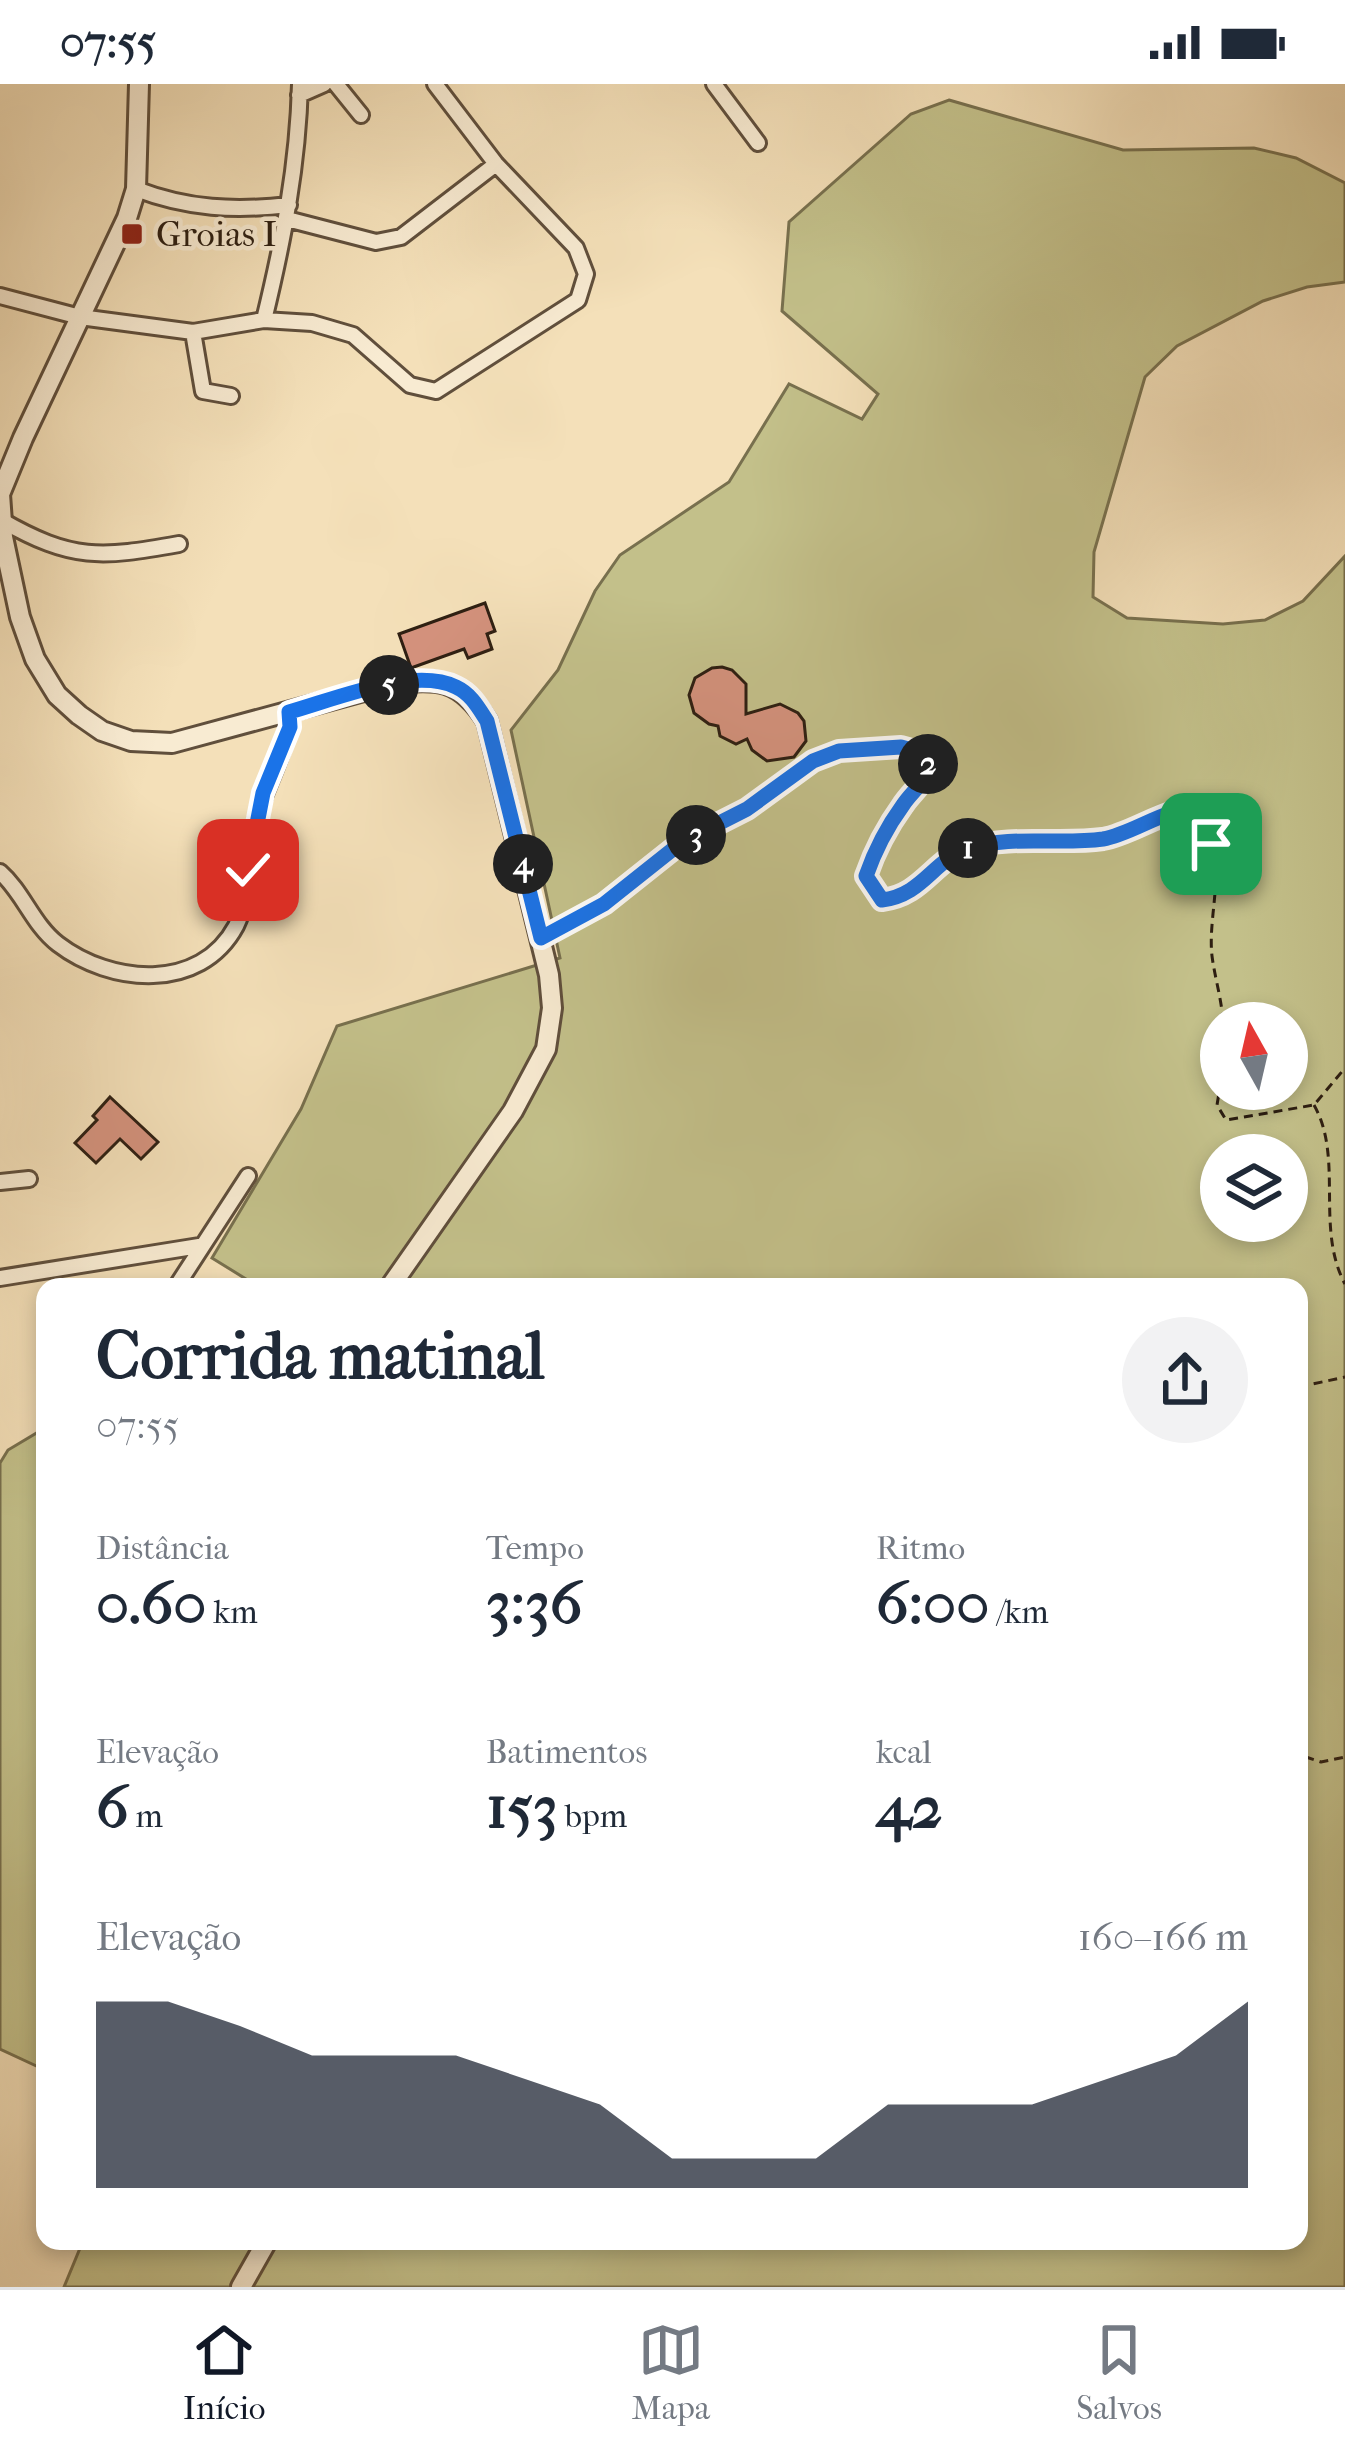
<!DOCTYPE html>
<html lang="pt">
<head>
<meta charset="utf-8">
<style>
	:root { --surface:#fff; --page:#f2f2f3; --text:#1f2937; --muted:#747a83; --line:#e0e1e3; --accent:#111827 }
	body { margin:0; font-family:"IM FELL French Canon",serif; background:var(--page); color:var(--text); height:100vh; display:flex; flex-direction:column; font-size:45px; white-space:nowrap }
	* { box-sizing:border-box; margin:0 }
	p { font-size:39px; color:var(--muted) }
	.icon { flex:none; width:66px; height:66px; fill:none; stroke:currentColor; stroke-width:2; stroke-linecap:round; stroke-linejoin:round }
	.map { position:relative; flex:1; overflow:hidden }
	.drawer { position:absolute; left:36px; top:1194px; width:1272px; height:972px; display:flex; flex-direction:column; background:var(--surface); border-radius:24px; box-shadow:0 6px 18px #0003 }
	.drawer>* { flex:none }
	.needle { width:78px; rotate:352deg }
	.buttons { position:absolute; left:1200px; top:918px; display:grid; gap:24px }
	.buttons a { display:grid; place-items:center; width:108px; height:108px; border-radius:50%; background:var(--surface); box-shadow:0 6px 18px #0003; font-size:60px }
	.pin { position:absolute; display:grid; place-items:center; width:102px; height:102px; color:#fff; margin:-51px; border-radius:24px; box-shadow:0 6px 18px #0006 }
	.km { position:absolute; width:60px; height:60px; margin:-30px; border-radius:50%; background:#222; color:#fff; font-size:33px; line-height:60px; text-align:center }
	.round { display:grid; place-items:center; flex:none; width:126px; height:126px; border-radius:63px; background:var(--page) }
	.overview { display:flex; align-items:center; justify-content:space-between; height:204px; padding:0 60px }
	h1 { font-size:66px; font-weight:700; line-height:90px }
	.metrics { display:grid; grid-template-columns:repeat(3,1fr); gap:18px; height:204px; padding:12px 60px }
	.metrics div { display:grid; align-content:center }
	.metrics b { font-size:60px; font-weight:700 }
	.metrics small { font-size:33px; font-weight:400 }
	.metrics p { font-size:33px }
	.chart { height:336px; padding:24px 60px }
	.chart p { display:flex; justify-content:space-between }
	.chart svg { width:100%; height:216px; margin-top:12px; fill:var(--accent); opacity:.7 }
	.status { display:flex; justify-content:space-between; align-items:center; height:84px; padding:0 60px; background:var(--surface); direction:ltr }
	.status svg { height:33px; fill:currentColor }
	.tabs { display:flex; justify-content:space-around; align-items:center; height:168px; border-top:3px solid var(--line); background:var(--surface); font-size:33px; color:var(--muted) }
	.tabs a { display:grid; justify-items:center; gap:6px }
	.tabs .selected { color:var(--accent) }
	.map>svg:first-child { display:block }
	.green { fill:#c3c08a; stroke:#78704e; stroke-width:3; fill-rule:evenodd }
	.building { fill:#d4927d; stroke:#2e1f12; stroke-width:3 }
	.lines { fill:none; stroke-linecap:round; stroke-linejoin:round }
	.minor-casing { stroke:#604f3c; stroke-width:20 }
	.tertiary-casing { stroke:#604f3c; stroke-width:24 }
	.path { stroke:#2e1f12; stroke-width:3; stroke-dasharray:9 6; stroke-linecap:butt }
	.minor { stroke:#f8ebd2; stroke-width:14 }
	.tertiary { stroke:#f8ebd2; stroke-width:18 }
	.route-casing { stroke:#fff; stroke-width:24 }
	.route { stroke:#1a73e8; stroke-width:15 }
	.poi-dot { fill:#8f2418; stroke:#f8ebd2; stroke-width:4.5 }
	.labels { text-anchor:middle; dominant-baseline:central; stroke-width:9; stroke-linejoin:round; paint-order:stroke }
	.poi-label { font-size:36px; fill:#2e1f12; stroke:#f8ebd2; text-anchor:start }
</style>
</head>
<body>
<div class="status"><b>07:55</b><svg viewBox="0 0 49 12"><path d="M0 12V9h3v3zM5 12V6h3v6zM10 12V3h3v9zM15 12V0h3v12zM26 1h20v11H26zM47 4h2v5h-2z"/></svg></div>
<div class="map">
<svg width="1345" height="2203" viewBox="0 0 1345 2203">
	<rect width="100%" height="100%" fill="#f4e0b9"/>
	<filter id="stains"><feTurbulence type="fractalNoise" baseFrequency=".00167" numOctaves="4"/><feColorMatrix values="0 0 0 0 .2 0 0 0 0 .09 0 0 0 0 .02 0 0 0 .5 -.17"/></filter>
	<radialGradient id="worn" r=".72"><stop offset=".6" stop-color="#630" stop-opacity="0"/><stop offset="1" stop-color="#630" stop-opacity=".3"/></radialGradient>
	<path class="green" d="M949 16 1123 66 1254 64 1296 74 1345 99V198L1307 203 1263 217 1177 262 1145 293 1094 468 1093 513 1127 534 1223 540 1265 536 1303 517 1345 472V2203H64L83 2157H1299V1203H259L212 1174 301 1025 337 942 560 874 511 646 558 586 595 507 620 471 729 398 789 300 862 335 878 310 782 227 789 138 911 30ZM1221 939H1287V1005H1221ZM1221 1071H1287V1137H1221Z
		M45 1344V1986L0 1965V1379L8 1366Z"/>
	<path class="building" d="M485 519 495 547 487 550 492 565 468 574 464 565 411 584 399 550Z
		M722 583 732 586 746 600V630L780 620 798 629 804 637 806 657 794 673 767 677 752 666 747 655 736 660 720 652 718 642 709 640 694 629 689 611 695 594 712 584Z
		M110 1013 158 1058 141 1075 120 1055 96 1079 75 1059 97 1036 93 1032Z"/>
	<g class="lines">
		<defs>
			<path id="minor" d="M336 0 361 31
				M714 0 758 59
				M299 11 324 0
				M136 105C188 125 235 127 289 121
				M287 135 376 158 401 153 496 80
				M0 212 80 233 193 248 264 236 312 239 353 251 410 301 436 307 578 216 586 190 576 164 496 80 435 0
				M264 236C283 158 298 81 300 0
				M193 248 203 307 231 312
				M1 436C72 477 101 474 179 460
				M0 788C23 808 33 841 58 860 110 900 200 909 236 842 249 816 248 780 253 751 259 710 290 667 289 628
				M541 854 604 821 682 758 747 725 813 677
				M0 1098 29 1095
				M0 1194 199 1162
				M176 1203 248 1092"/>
			<path id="tertiary" d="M139 0 136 105 127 134 23 354 0 410 3 453 20 533 35 575 57 611 79 631 102 647 131 657 172 659 390 600C437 593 460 595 487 637L549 891 552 924 546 965 513 1027 390 1203
				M241 2203 267 2157"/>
		</defs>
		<use href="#minor" class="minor-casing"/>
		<use href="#tertiary" class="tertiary-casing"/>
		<path class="path" d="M830 670C860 659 907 655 929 681 920 721 838 773 882 816 924 811 932 775 970 764 1011 751 1060 761 1102 755 1126 751 1150 734 1173 728 1241 752 1206 819 1212 872 1215 895 1222 916 1223 939
			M1221 997 1217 1021 1226 1036 1314 1021 1345 984
			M1314 1021C1344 1074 1315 1144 1345 1200
			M1299 1303 1345 1293
			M1299 1660 1303 1672 1321 1678 1345 1673"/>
		<use href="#minor" class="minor"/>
		<use href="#tertiary" class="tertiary"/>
	</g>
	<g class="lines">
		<defs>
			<path id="route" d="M248 786 263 709 290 643 289 628C333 616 413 582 456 603 471 610 478 623 487 637L541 854 604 820 682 758 747 725 813 677 839 667 901 663 919 668 929 681C925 700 913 706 903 721 887 743 875 766 866 792L882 816C924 811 933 775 970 764 1011 751 1060 761 1103 755 1126 751 1150 735 1174 728L1192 734 1211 760"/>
		</defs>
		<use href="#route" class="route-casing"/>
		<use href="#route" class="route"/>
	</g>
	<rect class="poi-dot" x="120" y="138" width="24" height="24" rx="6"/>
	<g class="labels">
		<g class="poi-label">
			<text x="156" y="150">Groias I</text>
		</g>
	</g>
	<rect width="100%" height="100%" filter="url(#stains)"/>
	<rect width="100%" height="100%" fill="url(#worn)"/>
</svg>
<div class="buttons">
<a><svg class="needle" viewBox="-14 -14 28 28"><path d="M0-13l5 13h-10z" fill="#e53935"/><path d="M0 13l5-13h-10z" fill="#747a83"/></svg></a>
<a><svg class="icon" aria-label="layers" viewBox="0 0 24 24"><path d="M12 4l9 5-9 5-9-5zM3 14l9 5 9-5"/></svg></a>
</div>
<div class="pin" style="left:1211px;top:760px;background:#1e9e55"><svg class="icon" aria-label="arrive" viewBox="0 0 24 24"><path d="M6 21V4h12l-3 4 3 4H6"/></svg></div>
<div class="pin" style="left:248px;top:786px;background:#d93025"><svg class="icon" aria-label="check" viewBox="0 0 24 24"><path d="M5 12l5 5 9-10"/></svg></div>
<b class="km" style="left:968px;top:764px">1</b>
<b class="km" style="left:928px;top:680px">2</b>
<b class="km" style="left:696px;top:751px">3</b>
<b class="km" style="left:523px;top:780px">4</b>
<b class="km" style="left:389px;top:601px">5</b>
<section class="drawer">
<div class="overview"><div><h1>Corrida matinal</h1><p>07:55</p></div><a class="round"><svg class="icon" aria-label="share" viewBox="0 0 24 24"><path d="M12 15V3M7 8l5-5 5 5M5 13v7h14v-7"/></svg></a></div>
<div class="metrics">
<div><p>Distância</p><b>0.60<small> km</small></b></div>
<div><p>Tempo</p><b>3:36</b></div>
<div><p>Ritmo</p><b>6:00<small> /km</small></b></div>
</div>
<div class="metrics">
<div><p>Elevação</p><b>6<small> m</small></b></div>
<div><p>Batimentos</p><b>153<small> bpm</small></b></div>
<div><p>kcal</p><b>42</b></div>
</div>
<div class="chart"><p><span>Elevação</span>160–166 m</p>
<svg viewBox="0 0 160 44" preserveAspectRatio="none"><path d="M0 44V6L10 6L20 11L30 17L40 17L50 17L60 22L70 27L80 38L90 38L100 38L110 27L120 27L130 27L140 22L150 17L160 6V44z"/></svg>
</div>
</section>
</div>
<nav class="tabs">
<a class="selected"><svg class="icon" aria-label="home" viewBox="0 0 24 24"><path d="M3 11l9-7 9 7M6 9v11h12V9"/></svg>Início</a>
<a><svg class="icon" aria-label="map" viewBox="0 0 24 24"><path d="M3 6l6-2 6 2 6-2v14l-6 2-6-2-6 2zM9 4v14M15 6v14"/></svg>Mapa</a>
<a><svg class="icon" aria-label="saved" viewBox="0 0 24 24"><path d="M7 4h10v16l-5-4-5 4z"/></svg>Salvos</a>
</nav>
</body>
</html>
